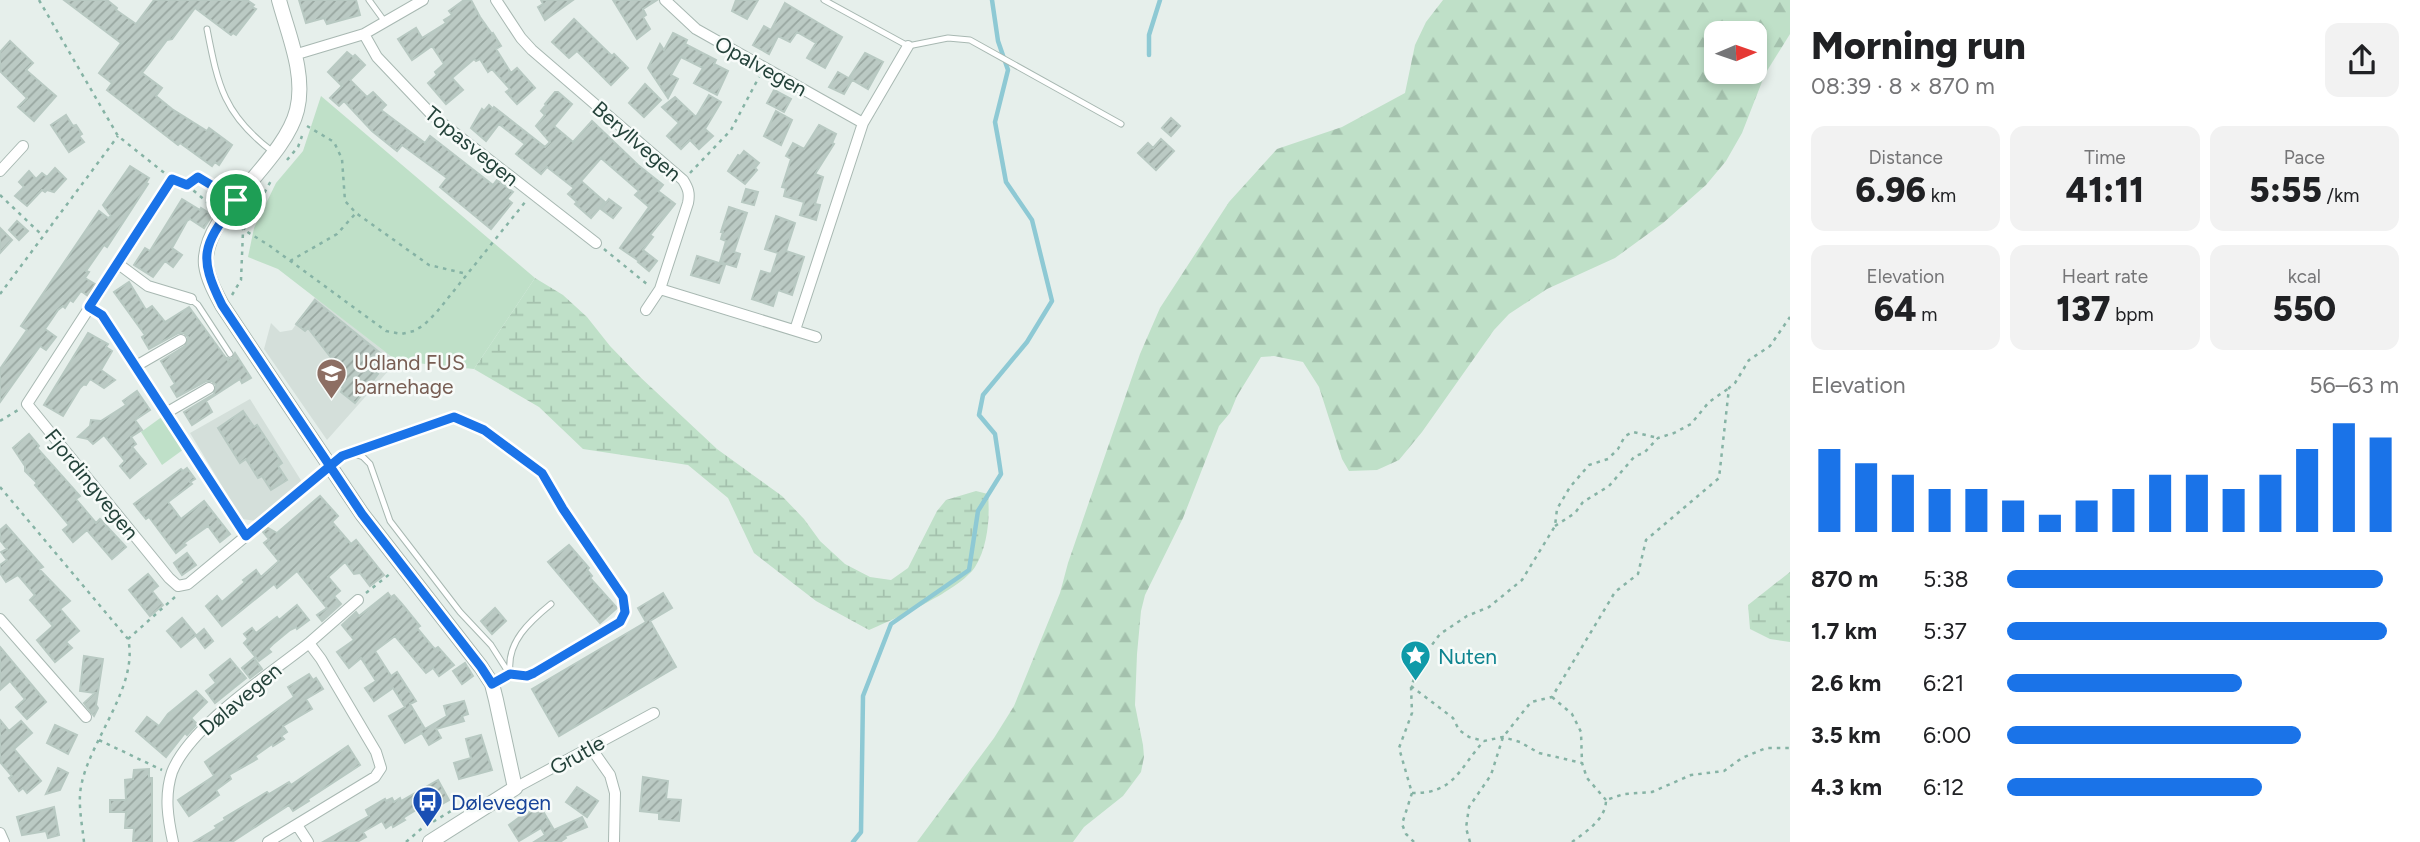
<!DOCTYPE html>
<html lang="en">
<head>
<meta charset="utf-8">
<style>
	:root { --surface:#fff; --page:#f2f2f2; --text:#202124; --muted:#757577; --accent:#1a73e8 }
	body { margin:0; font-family:Figtree,sans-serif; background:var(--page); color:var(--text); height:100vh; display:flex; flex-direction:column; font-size:26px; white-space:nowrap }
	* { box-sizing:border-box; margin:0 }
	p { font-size:23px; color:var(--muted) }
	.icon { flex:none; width:38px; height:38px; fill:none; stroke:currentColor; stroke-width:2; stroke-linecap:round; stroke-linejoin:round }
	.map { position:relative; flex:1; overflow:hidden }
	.side { display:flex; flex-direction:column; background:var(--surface); width:630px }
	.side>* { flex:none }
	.needle { width:46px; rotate:88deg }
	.controls { position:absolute; left:1704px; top:21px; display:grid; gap:14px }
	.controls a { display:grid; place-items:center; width:63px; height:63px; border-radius:14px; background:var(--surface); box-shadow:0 4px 10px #0003; font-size:35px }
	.pin { position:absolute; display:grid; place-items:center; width:60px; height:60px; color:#fff; margin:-30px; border:4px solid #fff; border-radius:50%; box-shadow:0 2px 7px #0007 }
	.round { display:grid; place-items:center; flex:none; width:74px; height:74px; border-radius:14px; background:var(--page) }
	.summary { display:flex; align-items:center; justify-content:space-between; height:119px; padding:0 21px }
	h1 { font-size:38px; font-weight:800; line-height:52px }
	.metrics { display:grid; grid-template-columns:repeat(3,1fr); gap:10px; height:119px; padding:7px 21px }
	.metrics div { display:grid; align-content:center; border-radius:14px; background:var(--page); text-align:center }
	.metrics b { font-size:35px; font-weight:800 }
	.metrics small { font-size:19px; font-weight:400 }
	.metrics p { font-size:19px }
	.chart { height:196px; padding:14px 21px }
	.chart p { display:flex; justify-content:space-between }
	.chart svg { width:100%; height:126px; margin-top:7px; stroke:var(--accent); stroke-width:6 }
	ul { padding:0 21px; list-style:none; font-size:23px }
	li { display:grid; grid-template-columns:112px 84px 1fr; align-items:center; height:52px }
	li i { height:18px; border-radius:9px; background:var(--accent) }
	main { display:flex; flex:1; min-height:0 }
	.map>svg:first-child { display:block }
	.built { fill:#d4dfda }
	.forest { fill:url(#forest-firs); fill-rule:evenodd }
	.wetland { fill:url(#wetland-marsh) }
	.park { fill:#bfe0c8 }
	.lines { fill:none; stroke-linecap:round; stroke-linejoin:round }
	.stream { stroke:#8ec9d4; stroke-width:4.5 }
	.building { fill:url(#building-hatch); stroke:#b8c9c2; stroke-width:2 }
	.service-casing { stroke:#a8b8b2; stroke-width:7 }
	.minor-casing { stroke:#a8b8b2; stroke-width:12 }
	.tertiary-casing { stroke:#a8b8b2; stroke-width:16 }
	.path { stroke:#86b3a5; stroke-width:2.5; stroke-dasharray:3.5 5; stroke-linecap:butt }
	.service { stroke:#fff; stroke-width:5 }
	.minor { stroke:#fff; stroke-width:10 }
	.tertiary { stroke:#fff; stroke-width:14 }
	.route-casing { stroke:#fff; stroke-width:14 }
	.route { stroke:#1a73e8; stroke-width:9 }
	.labels { text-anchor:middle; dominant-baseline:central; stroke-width:5; stroke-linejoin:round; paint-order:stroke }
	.street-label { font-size:21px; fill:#24423a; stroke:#f7fbf9 }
	.education-label { font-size:21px; fill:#785e54; stroke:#f7fbf9; text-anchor:start }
	.culture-label { font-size:21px; fill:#0d838f; stroke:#f7fbf9; text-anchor:start }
	.transit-label { font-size:21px; fill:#164399; stroke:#f7fbf9; text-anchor:start }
</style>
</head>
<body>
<main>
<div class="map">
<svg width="1790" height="842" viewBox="0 0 1790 842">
	<defs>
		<pattern id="forest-firs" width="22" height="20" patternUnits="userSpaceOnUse" patternTransform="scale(1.75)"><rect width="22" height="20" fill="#bfe0c8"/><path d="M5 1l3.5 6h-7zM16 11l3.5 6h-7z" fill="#a4c1ad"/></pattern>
		<pattern id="wetland-marsh" width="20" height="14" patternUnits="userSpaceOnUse" patternTransform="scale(1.75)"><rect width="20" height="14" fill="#bfe0c8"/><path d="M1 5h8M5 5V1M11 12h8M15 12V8" fill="none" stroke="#a4c1ad"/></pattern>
		<pattern id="building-hatch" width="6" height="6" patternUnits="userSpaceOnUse" patternTransform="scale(1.75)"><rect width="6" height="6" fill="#bbcac4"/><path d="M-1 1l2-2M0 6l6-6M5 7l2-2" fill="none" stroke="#98a6a0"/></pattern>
	</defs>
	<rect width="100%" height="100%" fill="#e6efeb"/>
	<path class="built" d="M315 297 397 361 327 440 264 349 271 323 280 332 292 330Z
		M250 399 302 482 256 521 242 519 190 433Z"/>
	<path class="forest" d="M1443 0H1790V34L1765 74 1742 133 1726 161 1706 185 1663 223 1615 258 1547 289 1509 314 1494 330 1422 432 1399 460 1377 470 1349 471 1342 459 1319 387 1303 362 1274 356 1261 357 1237 396 1230 413 1219 426 1183 518 1145 595 1141 611 1137 654 1135 705 1143 745 1144 757 1141 772 1123 796 1084 827 1073 842H917L994 738 1014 706 1060 593 1068 563 1140 354 1160 308 1229 202 1277 149 1342 127 1405 93 1415 45 1426 22ZM1717 33H1755V72H1717Z"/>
	<path class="wetland" d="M535 278 563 295 587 317 610 346 639 376 717 449 782 496 804 519 820 541 845 564 870 577 891 580 908 568 937 511 946 500 976 491 988 494C990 517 988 547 975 567 960 590 895 619 869 630L816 601 754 553 728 498 688 465 583 449 539 407 474 369Z
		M1790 572V642L1770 639 1750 629 1748 605Z"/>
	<path class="park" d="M321 96 535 278 474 369 397 361 278 269 248 257 254 228 276 183 303 151Z
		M163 416 184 449 162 465 141 432Z"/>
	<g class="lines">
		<path class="stream" d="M1149 55V35L1160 0
			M853 842 861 832 863 696 891 624 969 570 978 511 1001 474 995 434 979 415 983 395 1027 342 1052 301 1032 220 1006 182 995 122 1008 70 998 41 992 0"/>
	</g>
	<path class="building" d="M64 0H107L117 8 116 10 136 24 154 0H247L254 5 252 7 256 9 236 35 233 33 231 35 195 8 172 39 167 40 142 73 162 88 156 96 172 109 207 131 209 128 232 145 219 165 215 162 212 166 180 143 178 145 107 90 112 83 99 73 121 43Z
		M299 0H356L360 15 327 24 324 18 306 23Z
		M464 0H471L480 17 492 34 493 33 501 46 496 49 511 73 517 68 535 88 517 104 506 92 510 89 492 69 488 72 480 59 476 61 474 59 452 78 463 90 446 104 428 83 437 75 435 72 444 64 432 46 412 60 398 39 416 28 422 38 446 23 444 20 452 15 449 11Z
		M541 0H573L545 20 538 7 543 4Z
		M613 0H657L643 9 646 15 643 17 650 29 637 39Z
		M736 0H758L747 19 732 11Z
		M785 3 842 37 825 68 807 58 816 43 797 32 790 42 778 36 769 54 753 45 764 26 771 30Z
		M574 19 612 56 614 54 628 68 611 85 577 51 569 58 552 42Z
		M673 33 687 40 685 44 716 60 714 64 728 71 717 95 694 83 703 68 681 57 671 75 678 79 668 98 648 68 660 44 664 50Z
		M10 41 33 63 26 70 56 96 34 121 18 107 27 98 0 71V52Z
		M347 52 353 57 355 55 365 65 350 80 367 97 373 92 386 105 381 110 425 143 430 136 493 185 497 180 513 192 507 199 512 203 491 229 440 187 447 178 402 145 397 151 372 131 344 101 339 106 330 98 342 86 328 72Z
		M865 53 883 62 868 89 849 78Z
		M838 72 852 80 844 94 829 87Z
		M645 84 661 100 644 117 629 103Z
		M774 90 791 99 784 112 767 103Z
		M555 92H558L572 104 554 126 573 142 592 121 638 165 663 185 658 191 675 204 650 235 653 237 643 250 657 261 649 271 638 262 639 261 620 248 649 207 635 195 639 191 601 158 581 181 605 202 591 218 575 204 577 202 568 194 574 188 547 167 541 174 516 154 525 144 499 124 486 141 471 128 482 109 484 111 489 105 493 109 494 107 545 147 550 142 536 126 545 115 541 111 546 105 545 104Z
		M709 95 721 102 705 129 713 136 699 149 690 140 681 149 667 136 679 123 662 107 675 97 696 117Z
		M776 111 792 120 781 145 764 136Z
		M66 115 73 126 76 125 82 134 79 136 84 142 69 152 51 125Z
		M1171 118 1180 126 1171 136 1162 128Z
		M819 125 836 134 832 143 834 144 815 174 823 177 815 204 820 205 816 220 800 215 804 202 784 196 786 188 782 187 791 159 786 156 793 143 804 149Z
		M1161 139 1174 151 1156 170 1138 153 1148 143 1153 148Z
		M744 151 759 163 755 168 757 170 745 184 728 171 738 155 740 156Z
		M130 166 149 178 146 183 148 184 107 247 104 245 86 271 89 272 85 278 95 284 88 296 81 291 73 302 70 300 65 308 63 306 58 310 45 329 56 337 46 350 40 346 0 402V369L27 330 21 326 99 211 108 218 111 216 103 205Z
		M55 168 66 179 54 192 47 190 45 192 42 190 27 206 15 196 24 187 19 182 29 171 36 179 42 173 47 177Z
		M746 189 758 192 754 205 742 202Z
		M182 199 200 210 201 208 212 215 204 228 190 219 187 221 172 248 182 255 173 267 165 261 153 277 134 265 145 248 150 251Z
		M609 199 621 208 613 218 601 209Z
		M729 207 747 213 734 252 740 254 736 267 720 262 726 241 721 239 723 232H721Z
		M776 216 795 223 786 251 804 257 792 295 778 290 773 306 752 299 761 271 771 274 778 253 765 249Z
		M17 221 28 231 19 240 9 230Z
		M0 228 12 240 0 253Z
		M697 256 725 265 719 283 691 275Z
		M129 282 146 310 152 306 165 322 189 307 231 365 227 358 232 359 235 353 251 378 242 383 240 379 206 401 212 412 192 425 184 412 214 394 216 385 212 381H206L177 397 171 387 175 384 161 361 185 346 188 337 184 333H178L149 349 142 337 145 335 114 292Z
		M315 300 385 357 374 371 378 374 355 403 341 392 343 388 340 385 346 377 308 328 305 331 296 324Z
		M88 333 108 344 106 347 112 351 101 370 115 380 104 388 90 379 86 385 84 384 80 388 63 416 44 405Z
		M137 391 150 410 135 420 142 430 131 437 136 444 132 447 146 464 130 478 120 466 125 461 104 435 93 444 88 439 78 437 90 426 91 420 101 421 126 405 123 401Z
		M243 411 254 427 257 425 282 463 278 466 287 480 271 490 262 476 258 478 246 459 240 463 218 428Z
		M29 434 39 446 37 448 80 496 76 499 80 504 96 523 100 519 126 547 112 559 87 530 73 542 63 530 69 525 35 485 37 483 25 471V466L13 448Z
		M187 468 195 479 190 482 192 484 168 502 181 519 204 501 230 534 220 542 208 526 184 543 186 545 176 553 149 517 146 519 134 504 181 469 183 471Z
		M320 496 338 516 332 522 351 544 356 540 384 575 370 586 360 573 354 574 345 562 328 577 340 591 334 596 341 604 322 621 317 615 327 608 297 571 277 588 274 584 222 626 206 606 217 596 222 602 245 582 243 580 256 570 261 577 279 561 264 543 269 539 263 532 268 528 277 533Z
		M6 525 43 567 39 569 70 601 60 609 79 631 66 642 72 648 55 662 37 640 53 626 30 600 35 595 18 575 6 582 0 573V565L7 560 1 552 7 549 0 540V530Z
		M569 545 589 568 587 570 592 576 590 578 617 608 600 623 548 562Z
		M187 553 196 565 182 575 174 563Z
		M148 574 158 586 152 591 163 605 150 616 129 590Z
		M388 593 391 597 394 595 402 604 420 626 417 628 432 646 435 649 438 647 454 665 439 676 433 668 426 673 395 636 375 651 391 676 397 672 416 701 410 704 425 729 447 716 444 706 464 701 468 714 462 716 464 721 436 729 441 738 429 745 422 733 405 743 389 716 405 707 393 688 374 701 365 688 376 681 361 658 349 668 337 652 354 640 342 625 356 612 359 616Z
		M663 593 672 608 650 621 676 667 559 736 532 689 646 622 638 608Z
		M297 605 309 620 297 629 296 627 290 630 273 644 268 649 271 652 259 661 244 643 248 639 244 634 252 628 256 633 277 617 279 620Z
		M495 608 506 621 492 634 481 621Z
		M182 618 196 635 181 647 167 631Z
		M204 629 213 641 205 648 196 636Z
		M0 647 46 702 27 719 16 707 25 699 10 681 0 690Z
		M84 656 103 659 96 705 98 708 94 716 84 703 95 693 80 691Z
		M254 658 262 669 250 678 242 668Z
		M230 659 246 678 215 703 206 691 216 683 210 675Z
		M465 663 473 676 462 684 453 671Z
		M309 674 313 680 316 678 323 689 306 699 312 709 283 726 287 732 281 736 284 739 273 746 272 744 255 756 257 759 229 775 231 779 216 790 219 795 189 816 178 800 214 776 205 762 294 697 288 687Z
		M196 691 207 702 191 718 197 724 187 735 185 733 166 757 136 731 147 717 159 726 168 714Z
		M0 720 9 731 21 721 32 733 14 749 41 781 27 793 23 788 19 791 9 778 12 776 0 762Z
		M55 725 77 735 68 754 47 743Z
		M481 735 492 770 459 779 454 763 471 758 466 739Z
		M348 746 360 765 308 799 309 801 293 811 289 805 232 842H194L217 828 215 826 225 820 224 818 267 792 269 794 289 782 291 785Z
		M58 768 68 773 60 790 46 794Z
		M149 769V778H152V842H133L134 828H125L126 812H110V800H126L125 780 133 779 134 770Z
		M643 777 668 781 666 799 681 800 679 821 659 819V813L640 811Z
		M438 780 449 800 428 812 424 805 403 818 405 820 393 827 392 824 386 828 382 821 363 832 366 837 357 842H323L369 816 366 810 385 799 386 801 392 798 394 802 400 798 401 801Z
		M577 787 598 801 587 817 566 802Z
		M540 806 554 830 582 817 587 827 565 836 566 838 560 842H534L545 835 541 828 519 841 509 825 529 810 530 812Z
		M54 807 59 835 48 838 46 831 22 835 17 817Z"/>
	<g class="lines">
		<defs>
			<path id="service" d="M369 0 385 22
				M824 0 908 46 948 38 970 40 1121 124
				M207 29C218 86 224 115 273 152
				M192 300 198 305 230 354
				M350 452 412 433 454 417 484 430 542 473 563 509 623 597 625 612 620 623 534 673 527 676 510 675
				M330 466 350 452 363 457 370 464 390 521 460 612 491 645 510 675
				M510 671C507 642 529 622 551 604"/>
			<path id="minor" d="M496 0 521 38 532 50 683 180C688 188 690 193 688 203L660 289 646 310
				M665 0 696 29 863 123
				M364 34 377 57 433 116 596 243
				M294 55 364 34 423 0
				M0 171 23 146
				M154 208 27 404 169 578 178 586 188 584 328 468
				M117 263 148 286 191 299
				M660 289 816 337
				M89 307 102 315 246 536
				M795 330 863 123 908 46
				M136 366 181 340
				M166 413 209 388
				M0 619 86 717
				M309 643 358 600
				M492 684 510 675
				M591 748 610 775 615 793 614 842
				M515 788 654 713
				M297 825 308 842
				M0 833 4 842
				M173 842C168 819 164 796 172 772 190 726 269 675 309 643L321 659 376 752 381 768 375 777 268 842"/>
			<path id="tertiary" d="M279 0C288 34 306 74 297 110 284 163 201 215 206 265 208 279 215 292 222 305L362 514 481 667 492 684 496 700 515 788 430 842"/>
		</defs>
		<use href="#service" class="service-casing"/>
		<use href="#minor" class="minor-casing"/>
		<use href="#tertiary" class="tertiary-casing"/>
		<path class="path" d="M39 0 118 136 172 179 187 185 198 177 224 193
			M307 126 334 142 342 159 345 201 356 213 429 265 467 274
			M287 160 298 147 302 136
			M690 173 731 130 759 77
			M187 185 214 208
			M0 195 43 236
			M161 197 172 179
			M233 223 270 246 386 331 401 334 414 331 424 325 436 313 526 201
			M604 249 648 285
			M290 261 337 234 356 213
			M0 294 118 136
			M232 295 241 280 243 231 272 179
			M0 421 18 410
			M0 487 128 639C139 684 92 738 82 782 77 801 82 823 84 842
			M1555 526 1575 513 1583 502 1609 486 1635 456 1644 453 1658 438 1674 433 1691 424 1709 402 1729 388
			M366 593 391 573
			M128 639 175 597
			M1411 686 1453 718 1459 730 1469 737 1484 741 1503 737 1520 742 1539 753 1582 763
			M1552 697 1572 714 1581 732 1582 763 1587 778 1606 800
			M99 740 162 770
			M1412 793C1455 794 1459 768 1484 741
			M406 842 421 829 451 811
			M1414 842 1406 834 1402 824 1412 793 1399 748 1412 713 1411 686 1426 653 1440 634 1467 616 1489 607 1522 580 1555 526 1557 509 1570 487 1589 465 1608 459 1618 449 1625 436 1633 432 1658 438
			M1470 842 1466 828 1469 807 1491 775 1503 737 1531 702 1552 697 1615 592 1638 574 1646 540 1719 478 1729 388 1735 383 1749 360 1770 346 1790 317
			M1572 842C1587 831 1606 819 1606 800L1624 794 1652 792 1691 775 1724 771 1742 758 1766 748H1790"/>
		<use href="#service" class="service"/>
		<use href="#minor" class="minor"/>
		<use href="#tertiary" class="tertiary"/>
	</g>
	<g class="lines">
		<defs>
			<path id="route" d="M236 200C205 245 196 253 222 305L362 514 481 667 492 684 510 674 527 676 534 673 620 622 625 612 623 597 563 509 542 473 484 430 454 417 342 456C310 483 278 509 246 536L102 315 89 307 172 179 187 185 198 177 236 200"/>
		</defs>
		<use href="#route" class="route-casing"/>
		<use href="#route" class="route"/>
	</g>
	<defs>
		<symbol id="school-pin" viewBox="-11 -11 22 30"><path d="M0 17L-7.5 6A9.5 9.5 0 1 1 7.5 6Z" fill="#8d6e63" stroke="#f7fbf9"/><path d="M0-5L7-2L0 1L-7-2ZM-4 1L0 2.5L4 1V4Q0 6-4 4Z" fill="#fff"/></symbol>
		<symbol id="sight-pin" viewBox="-11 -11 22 30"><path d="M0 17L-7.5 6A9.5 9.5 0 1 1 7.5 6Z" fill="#0f9aa8" stroke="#f7fbf9"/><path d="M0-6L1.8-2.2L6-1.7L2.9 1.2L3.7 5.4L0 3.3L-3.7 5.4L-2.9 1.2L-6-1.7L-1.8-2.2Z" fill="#fff"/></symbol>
		<symbol id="bus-pin" viewBox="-11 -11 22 30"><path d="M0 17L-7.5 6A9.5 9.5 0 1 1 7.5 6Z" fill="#1a4fb4" stroke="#f7fbf9"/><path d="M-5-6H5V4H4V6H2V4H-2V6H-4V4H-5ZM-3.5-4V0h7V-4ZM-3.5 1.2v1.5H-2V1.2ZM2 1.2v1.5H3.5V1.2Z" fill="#fff"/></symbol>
	</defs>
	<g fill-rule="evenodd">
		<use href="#school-pin" x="314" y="356" width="35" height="47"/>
		<use href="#sight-pin" x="1398" y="638" width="35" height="47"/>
		<use href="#bus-pin" x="410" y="784" width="35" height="47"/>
	</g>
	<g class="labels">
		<g class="street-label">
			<text transform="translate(761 66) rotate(29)">Opalvegen</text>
			<text transform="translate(637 141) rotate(41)">Beryllvegen</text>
			<text transform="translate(472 146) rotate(39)">Topasvegen</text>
			<text transform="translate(92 484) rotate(51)">Fjordingvegen</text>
			<text transform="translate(240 699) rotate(-40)">Dølavegen</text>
			<text transform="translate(577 755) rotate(-29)">Grutle</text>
		</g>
		<g class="education-label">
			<text x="354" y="362">Udland FUS<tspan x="354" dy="24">barnehage</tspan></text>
		</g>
		<g class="culture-label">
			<text x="1438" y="656">Nuten</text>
		</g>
		<g class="transit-label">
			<text x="451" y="802">Dølevegen</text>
		</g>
	</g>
</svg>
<div class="controls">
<a><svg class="needle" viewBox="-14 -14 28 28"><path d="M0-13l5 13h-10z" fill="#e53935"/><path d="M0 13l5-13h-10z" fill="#757577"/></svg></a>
</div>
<div class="pin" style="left:236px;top:200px;background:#1e9e55"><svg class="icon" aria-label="arrive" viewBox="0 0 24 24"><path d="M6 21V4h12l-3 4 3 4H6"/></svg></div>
</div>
<section class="side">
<div class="summary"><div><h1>Morning run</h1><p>08:39 · 8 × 870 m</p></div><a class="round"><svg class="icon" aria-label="share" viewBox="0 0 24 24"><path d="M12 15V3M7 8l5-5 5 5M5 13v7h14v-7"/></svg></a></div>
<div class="metrics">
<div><p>Distance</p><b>6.96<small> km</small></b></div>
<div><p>Time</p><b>41:11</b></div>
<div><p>Pace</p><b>5:55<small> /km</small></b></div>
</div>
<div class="metrics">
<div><p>Elevation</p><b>64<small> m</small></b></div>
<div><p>Heart rate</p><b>137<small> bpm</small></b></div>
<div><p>kcal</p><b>550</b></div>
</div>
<div class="chart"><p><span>Elevation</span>56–63 m</p>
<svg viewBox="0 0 160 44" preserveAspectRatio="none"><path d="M5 44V15M15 44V20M25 44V24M35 44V29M45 44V29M55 44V33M65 44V38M75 44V33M85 44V29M95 44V24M105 44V24M115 44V29M125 44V24M135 44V15M145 44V6M155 44V11"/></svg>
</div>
<ul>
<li><b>870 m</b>5:38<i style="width:96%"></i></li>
<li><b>1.7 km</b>5:37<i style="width:97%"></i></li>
<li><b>2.6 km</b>6:21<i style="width:60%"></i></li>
<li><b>3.5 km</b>6:00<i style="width:75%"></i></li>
<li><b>4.3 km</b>6:12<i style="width:65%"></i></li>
</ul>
</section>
</main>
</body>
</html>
